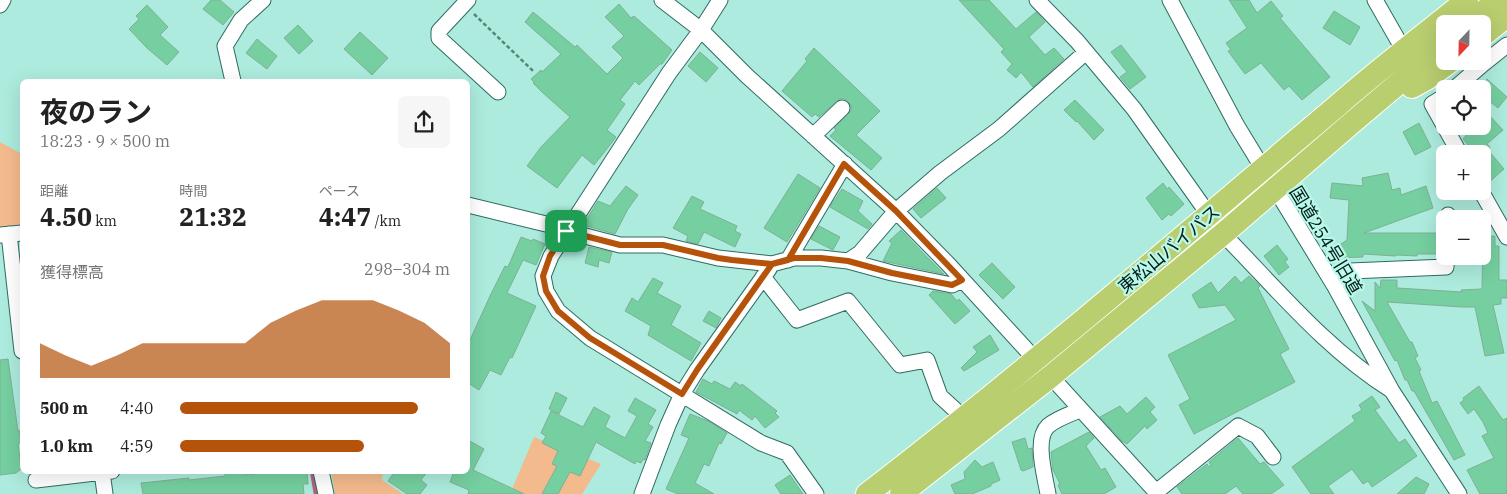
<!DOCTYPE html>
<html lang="ja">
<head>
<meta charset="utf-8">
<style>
	:root { --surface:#fff; --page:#f6f6f6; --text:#222; --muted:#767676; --accent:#b45309 }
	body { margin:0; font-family:"IBM Plex Serif","Noto Sans JP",serif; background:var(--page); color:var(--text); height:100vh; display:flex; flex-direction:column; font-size:19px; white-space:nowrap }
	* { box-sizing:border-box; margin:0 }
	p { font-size:16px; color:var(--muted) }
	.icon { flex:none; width:28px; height:28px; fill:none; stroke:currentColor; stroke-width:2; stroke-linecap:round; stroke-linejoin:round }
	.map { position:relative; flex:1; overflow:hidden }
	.details { position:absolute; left:20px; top:79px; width:450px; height:395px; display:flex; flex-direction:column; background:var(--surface); border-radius:8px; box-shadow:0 5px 20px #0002 }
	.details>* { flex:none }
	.needle { width:32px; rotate:202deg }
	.tools { position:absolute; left:1436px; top:15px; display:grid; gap:10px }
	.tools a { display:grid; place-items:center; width:55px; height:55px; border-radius:8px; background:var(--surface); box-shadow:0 5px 20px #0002; font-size:25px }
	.pin { position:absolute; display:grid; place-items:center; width:42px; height:42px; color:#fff; margin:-21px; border-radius:10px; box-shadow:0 2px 8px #0006 }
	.round { display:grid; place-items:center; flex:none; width:52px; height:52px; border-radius:8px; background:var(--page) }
	.overview { display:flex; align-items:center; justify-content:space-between; height:85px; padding:0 20px }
	h1 { font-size:28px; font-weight:700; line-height:38px }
	.figures { display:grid; grid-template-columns:repeat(3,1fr); gap:8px; height:85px; padding:5px 20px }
	.figures div { display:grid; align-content:center }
	.figures b { font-size:25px; font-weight:700 }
	.figures small { font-size:14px; font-weight:400 }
	.figures p { font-size:14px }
	.chart { height:140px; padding:10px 20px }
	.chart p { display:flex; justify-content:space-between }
	.chart svg { width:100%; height:90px; margin-top:5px; fill:var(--accent); opacity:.7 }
	ul { padding:0 20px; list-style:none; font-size:16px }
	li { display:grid; grid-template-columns:80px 60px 1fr; align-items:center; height:38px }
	li i { height:12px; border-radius:6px; background:var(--accent) }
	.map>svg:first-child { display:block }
	.green { fill:#f3ba8d }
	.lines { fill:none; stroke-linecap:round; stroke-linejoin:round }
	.stream { stroke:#b3617d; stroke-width:4.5 }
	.building { fill:#75cfa0; stroke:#7fb094 }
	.minor-casing { stroke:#2f6c61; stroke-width:17 }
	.highway-casing { stroke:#fff; stroke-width:24 }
	.path { stroke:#58847b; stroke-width:2.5; stroke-dasharray:4 2.5; stroke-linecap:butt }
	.minor { stroke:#fff; stroke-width:15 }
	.highway { stroke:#b9ce6f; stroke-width:22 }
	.route-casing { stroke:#fff; stroke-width:10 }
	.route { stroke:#b45309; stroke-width:6 }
	.labels { text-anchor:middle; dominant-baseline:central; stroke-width:4.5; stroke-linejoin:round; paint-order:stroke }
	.street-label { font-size:18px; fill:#041d19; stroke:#b9f8ea }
</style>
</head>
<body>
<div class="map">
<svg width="1507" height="494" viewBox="0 0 1507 494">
	<rect width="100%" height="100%" fill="#acebdd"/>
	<path class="green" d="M0 142 22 154V227L0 229Z
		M534 437 601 464 582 494H510Z
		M331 471H383L382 480 403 494H335Z"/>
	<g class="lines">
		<path class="stream" d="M312 471 316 494"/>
	</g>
	<path class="building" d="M211 0H220L234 12 223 25 203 9Z
		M959 0H989L1016 29 1036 12 1045 22 1029 37 1045 55 1054 48 1064 59 1033 87 1021 72 1016 78 1007 70 1012 64 1001 52 1004 49Z
		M1229 0H1249L1257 13 1271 1 1283 16 1280 18 1330 77 1302 100 1289 86 1284 90 1261 63 1245 74 1228 51 1231 50 1226 43 1247 28Z
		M619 4 631 18 634 16 672 50 662 64H660L639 85 635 81 620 100 625 104 607 130 616 137 606 150 594 165 582 155 557 188 527 166 541 147 570 117 542 92 533 83 534 82 531 79 541 70 542 72 561 54 525 22 533 12 575 47 577 45 607 74 623 58 612 47 624 36 605 17Z
		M147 5 168 27 160 35 179 52 167 65 147 48 129 29 139 19 136 16Z
		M1334 11 1360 27 1350 45 1323 28Z
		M298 25 313 41 299 54 284 38Z
		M360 32 388 58 372 75 344 49Z
		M257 39 277 56 267 69 246 53Z
		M1121 45 1146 77 1130 89 1120 77 1127 72 1111 52Z
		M814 48 880 111 856 135 882 158 871 170 830 136 836 130 834 128 851 111V106L848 101 844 99H839L819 117 815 114 812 117 782 91 807 61 805 59Z
		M700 52 718 68 706 82 688 66Z
		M1487 79 1507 97 1498 108 1482 95V89H1478Z
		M1075 100 1104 130 1094 140 1077 121 1076 122 1064 110Z
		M1487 113 1503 130 1487 144 1490 147 1488 150 1504 169 1487 184 1482 182V154H1474L1467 147 1468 145 1463 139 1474 126H1482V118Z
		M1419 123 1431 147 1415 155 1403 132Z
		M1388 173 1392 190 1400 188 1401 195 1426 186 1433 208 1364 233H1440V250L1438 254H1417V256L1396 255V256L1363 254V257L1336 258 1332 250 1347 240 1349 200 1330 198 1332 183 1363 186 1362 178Z
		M798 174 820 188 787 242 764 228Z
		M1163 183 1167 189 1169 187 1184 204 1171 216 1169 214 1162 220 1146 198Z
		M626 186 638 195 628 209 615 234 583 225 598 201 610 206Z
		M937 188 946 198 921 218 913 209Z
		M842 189 863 201 858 211 872 224 868 229 830 207Z
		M692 196 704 202 700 209 737 226 735 231 741 234 735 247 704 232 698 244 686 241 688 236 673 228Z
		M819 226 840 237 833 250 811 239Z
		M901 230 926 256 944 274 883 261 892 243 889 241Z
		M1483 236H1495V246H1499V280H1507V298H1501V304L1493 305 1504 353 1485 356 1475 307H1462L1387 302 1410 342H1412L1418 356 1415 358 1421 370 1419 371 1432 403 1437 401 1465 455 1454 460 1414 391H1412L1407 380H1405L1397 360 1395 361 1362 301 1375 311V282L1380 288 1381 280H1397V288L1462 292 1461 290 1482 289Z
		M521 237 532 241 533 239 545 244 536 265 523 260 507 293 536 306 512 358 510 357 501 375 490 370 479 390 468 383V339L470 340 490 296 505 266 508 267Z
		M1277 245 1288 259 1285 262 1289 267 1279 275 1264 256Z
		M589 247 612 252 609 263 599 260 598 267 585 263Z
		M992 263 1015 287 1003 299 979 275Z
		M1235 276 1241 283 1249 276 1260 286 1258 288 1289 349 1280 354 1295 382 1194 434 1179 405 1190 399 1168 355 1236 320 1225 305 1199 308 1192 295 1211 282 1218 293Z
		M653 278 663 283 657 293 681 306 671 325 701 343 691 361 648 335 651 326 625 311 632 298 638 302Z
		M933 291 951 294 957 301 959 299 970 311 955 324 929 295Z
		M709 311 721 318 716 328 703 321Z
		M990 335 999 350 964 371 961 368 977 352 973 347Z
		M8 359 18 431 19 430 21 443H18L21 469 16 473 0 475V360Z
		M703 379 712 384 714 381 730 389 735 382 741 386 742 384 777 411 775 413 779 417 765 428 755 416 752 420 739 410 737 414 696 392Z
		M1479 386 1503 420 1507 418V494H1480L1467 470 1494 458 1482 436 1488 433 1483 422 1474 409 1468 414 1460 403 1464 400 1463 398Z
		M556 392 567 398 559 414 549 409Z
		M1372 396 1380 407 1375 410 1399 443 1405 439 1417 456 1372 487 1368 481 1363 484 1352 469 1328 486 1334 494H1311L1292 467 1355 421 1352 416 1362 410 1359 405Z
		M1146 397 1155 407 1150 412 1157 420 1147 429 1145 426 1127 444 1122 441 1100 417 1120 406 1127 414Z
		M635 398 656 410 648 424 653 427 645 441 651 443 645 460 643 459 641 463 636 461 635 464 596 442 580 476 570 472 558 494H542L557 466 552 464 558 451 542 443 546 436 541 433 551 411 583 427 594 407 610 416 605 427 625 438 637 416 628 411Z
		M690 414 708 421 727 433 721 444 719 443 709 466 704 464 695 483 714 494H678L666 489 689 438 681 435Z
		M1089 432 1094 438 1086 446 1101 470 1105 468 1116 487 1104 494H1062L1058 485 1060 484 1053 470 1051 452Z
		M1025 438 1028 449 1032 448 1033 467 1023 471 1021 470 1012 442Z
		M1238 438 1260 464 1264 462 1284 485 1271 494H1243L1236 486 1225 494H1182L1177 487 1207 464 1209 467 1211 466 1209 462Z
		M468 440 484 449 473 470 524 494H468L469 490 450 482 454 471H468Z
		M975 460 982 467 993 462 1000 480 991 484V486L972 494H955L951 485 965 479 964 472Z
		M243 471 244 474 248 475 272 471H307L308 484H303L304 494H143L141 483 189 478V480L225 476V474Z
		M395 471H428L421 480 427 485 420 494H407L388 481Z
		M790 475 803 494H781L775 485Z
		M1416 477 1429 484 1424 494H1397Z"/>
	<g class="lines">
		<defs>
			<path id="minor" d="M468 0 439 31V38L498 92
				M662 0 701 30 747 76 896 211 949 265 1158 494
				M720 0 701 30 669 73 551 256 543 276 546 291 558 311 590 338 761 443 787 453 816 494
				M1037 0 1077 41 1134 109 1209 215
				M1170 0 1237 126 1334 285 1392 391 1459 494
				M1375 0 1399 42
				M0 5 3 0
				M1483 64 1507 45
				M233 81 225 46 241 20 263 0
				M1454 89 1483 64 1481 61
				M1445 96 1432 104 1460 154
				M813 136 842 108
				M1481 191 1507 237
				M468 205 550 225 566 231 620 245H663L718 258 772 264 794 258H821L848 261 892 273 952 285 962 280
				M1448 219V215
				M9 234 22 351
				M1223 234C1277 289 1326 349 1391 390
				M0 235 22 233
				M788 260 845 164
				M848 261 860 253 896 211 940 173 999 129 1086 52
				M763 277 797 320 848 301 900 365 927 360 940 396 964 418
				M1334 285 1350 271 1446 267 1447 256
				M321 471 326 494
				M102 472 105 494
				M36 480 112 471
				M1156 492 1238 426 1257 436 1273 457
				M642 494 668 425 682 394 697 370 769 269
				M1048 494C1045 476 1034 439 1048 426 1056 419 1070 414 1080 410"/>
			<path id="highway" d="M1469 24 1497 0
				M1482 36 1507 16
				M1412 87 1428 78 1451 61
				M867 494C1028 370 1182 237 1337 106 1379 69 1424 35 1467 0
				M901 494 1050 377 1223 234 1354 121 1445 44"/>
		</defs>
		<use href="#minor" class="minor-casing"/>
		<use href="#highway" class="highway-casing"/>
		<path class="path" d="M474 14 533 71"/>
		<use href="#minor" class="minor"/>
		<use href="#highway" class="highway"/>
	</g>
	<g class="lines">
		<defs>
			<path id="route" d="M566 231 550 256 543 276 546 291 558 311 590 338 682 394 697 370 772 264 794 258H821L848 261 892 273 952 285 962 280 896 211 844 164 788 260 772 264 732 260 718 258 663 245H620L566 231"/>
		</defs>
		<use href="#route" class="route-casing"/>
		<use href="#route" class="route"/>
	</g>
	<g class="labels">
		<g class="street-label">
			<text transform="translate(1326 240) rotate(59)">国道254号旧道</text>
			<text transform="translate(1169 249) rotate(-40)">東松山バイパス</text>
		</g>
	</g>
</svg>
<div class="tools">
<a><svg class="needle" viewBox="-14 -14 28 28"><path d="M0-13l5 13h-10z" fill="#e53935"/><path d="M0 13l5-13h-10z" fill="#767676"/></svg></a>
<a><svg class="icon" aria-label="locate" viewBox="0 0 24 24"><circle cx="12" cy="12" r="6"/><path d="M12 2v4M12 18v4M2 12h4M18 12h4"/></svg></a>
<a>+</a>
<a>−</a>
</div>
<div class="pin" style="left:566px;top:231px;background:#1e9e55"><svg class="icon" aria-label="arrive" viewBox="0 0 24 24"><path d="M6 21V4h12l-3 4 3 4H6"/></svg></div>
<section class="details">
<div class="overview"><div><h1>夜のラン</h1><p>18:23 · 9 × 500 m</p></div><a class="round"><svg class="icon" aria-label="share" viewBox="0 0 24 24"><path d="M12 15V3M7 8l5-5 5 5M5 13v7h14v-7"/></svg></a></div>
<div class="figures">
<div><p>距離</p><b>4.50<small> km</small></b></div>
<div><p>時間</p><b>21:32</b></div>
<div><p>ペース</p><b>4:47<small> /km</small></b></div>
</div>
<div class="chart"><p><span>獲得標高</span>298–304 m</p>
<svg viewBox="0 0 160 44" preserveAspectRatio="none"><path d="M0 44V27L10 33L20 38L30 33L40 27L50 27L60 27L70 27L80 27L90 17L100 11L110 6L120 6L130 6L140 11L150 17L160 27V44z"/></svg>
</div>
<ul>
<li><b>500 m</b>4:40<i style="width:88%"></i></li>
<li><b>1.0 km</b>4:59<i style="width:68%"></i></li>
</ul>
</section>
</div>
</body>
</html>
